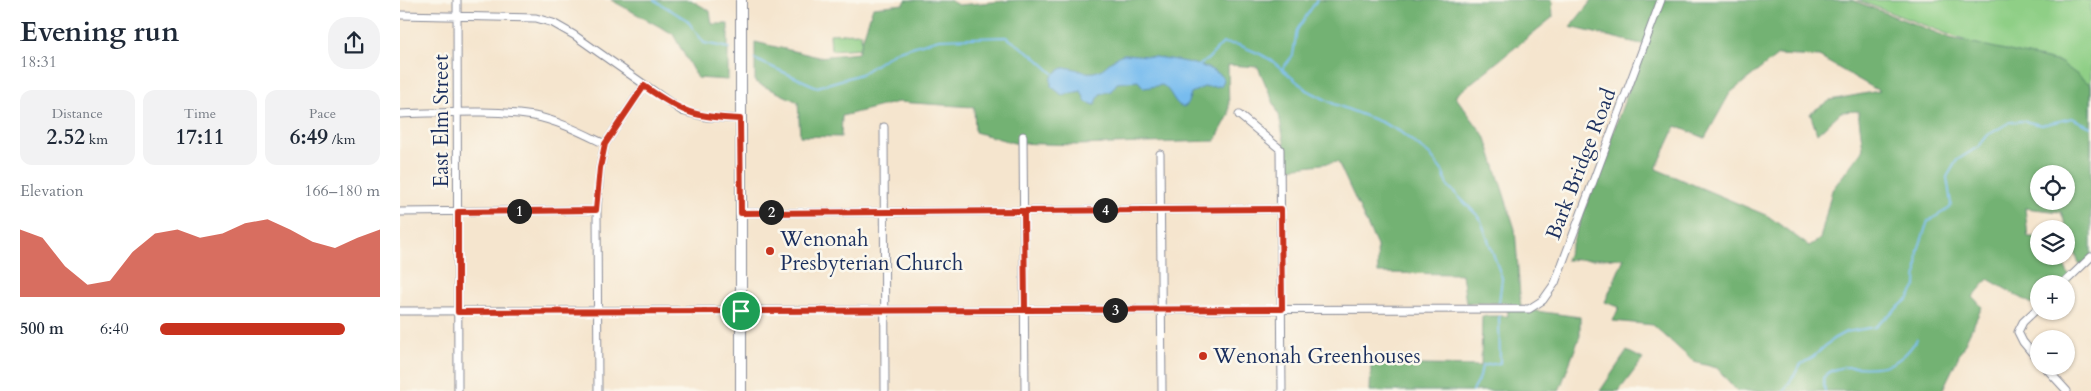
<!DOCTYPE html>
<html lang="en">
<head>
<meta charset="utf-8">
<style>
	:root { --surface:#fff; --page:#f2f2f3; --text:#1f2937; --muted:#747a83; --accent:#c8321e }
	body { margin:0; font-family:Cardo,serif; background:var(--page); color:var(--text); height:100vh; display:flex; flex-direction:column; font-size:19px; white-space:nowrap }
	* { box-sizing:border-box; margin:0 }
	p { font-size:16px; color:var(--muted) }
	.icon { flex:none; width:28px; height:28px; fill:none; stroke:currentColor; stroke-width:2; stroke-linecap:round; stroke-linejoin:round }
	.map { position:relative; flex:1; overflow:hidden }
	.drawer { display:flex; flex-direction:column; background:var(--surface); width:400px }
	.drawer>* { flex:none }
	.fabs { position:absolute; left:1630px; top:165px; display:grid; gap:10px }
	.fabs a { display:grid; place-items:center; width:45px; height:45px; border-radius:50%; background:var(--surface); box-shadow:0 1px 4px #0004; font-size:25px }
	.pin { position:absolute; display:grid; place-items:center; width:42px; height:42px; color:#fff; margin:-21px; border:2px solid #fff; border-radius:50%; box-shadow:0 1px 5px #0007 }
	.km { position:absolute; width:25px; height:25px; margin:-12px; border-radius:50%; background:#222; color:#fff; font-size:14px; line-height:25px; text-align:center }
	.round { display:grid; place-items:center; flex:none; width:52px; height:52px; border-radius:20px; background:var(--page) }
	.overview { display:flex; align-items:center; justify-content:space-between; height:85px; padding:0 20px }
	h1 { font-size:28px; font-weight:700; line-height:38px }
	.figures { display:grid; grid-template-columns:repeat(3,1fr); gap:8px; height:85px; padding:5px 20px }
	.figures div { display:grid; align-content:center; border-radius:12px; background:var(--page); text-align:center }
	.figures b { font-size:21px; font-weight:700 }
	.figures small { font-size:14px; font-weight:400 }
	.figures p { font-size:14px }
	.chart { height:140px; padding:10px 20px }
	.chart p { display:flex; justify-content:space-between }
	.chart svg { width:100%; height:90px; margin-top:5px; fill:var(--accent); opacity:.7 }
	ul { padding:0 20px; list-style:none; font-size:16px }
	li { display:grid; grid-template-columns:80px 60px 1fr; align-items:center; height:38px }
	li i { height:12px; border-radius:6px; background:var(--accent) }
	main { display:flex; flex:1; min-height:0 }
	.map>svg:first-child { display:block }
	.green { fill:#8fcf86; stroke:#557f72 }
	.forest { fill:#73b273; stroke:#477068; fill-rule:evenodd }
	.water { fill:#77bcee; stroke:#4976a6 }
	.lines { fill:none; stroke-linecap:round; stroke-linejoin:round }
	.stream { stroke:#77bcee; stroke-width:2 }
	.street-casing { stroke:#888a96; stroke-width:9 }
	.secondary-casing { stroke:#888a96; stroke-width:12 }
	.street { stroke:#fff; stroke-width:7 }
	.secondary { stroke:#fff; stroke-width:10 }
	.route-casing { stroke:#fff; stroke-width:10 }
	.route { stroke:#c8321e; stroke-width:6 }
	.poi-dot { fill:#c8321e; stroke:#fbf7ec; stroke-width:2 }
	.labels { text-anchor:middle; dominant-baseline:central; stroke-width:5; stroke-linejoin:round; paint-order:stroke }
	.street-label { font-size:21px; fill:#1b2f5e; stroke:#fbf7ec }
	.poi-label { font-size:21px; fill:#1b2f5e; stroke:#fbf7ec; text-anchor:start }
</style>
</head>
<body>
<main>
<section class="drawer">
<div class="overview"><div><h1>Evening run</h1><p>18:31</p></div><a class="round"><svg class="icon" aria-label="share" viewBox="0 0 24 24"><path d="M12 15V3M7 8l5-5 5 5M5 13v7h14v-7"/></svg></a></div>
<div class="figures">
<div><p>Distance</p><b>2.52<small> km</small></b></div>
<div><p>Time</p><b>17:11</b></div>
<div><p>Pace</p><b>6:49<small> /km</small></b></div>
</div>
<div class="chart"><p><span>Elevation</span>166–180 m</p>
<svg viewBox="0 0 160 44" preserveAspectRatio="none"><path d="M0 44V11L10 15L20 29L30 38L40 36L50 22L60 13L70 11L80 15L90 13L100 8L110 6L120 11L130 17L140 20L150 15L160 11V44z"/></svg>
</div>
<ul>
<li><b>500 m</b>6:40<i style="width:84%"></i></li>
</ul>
</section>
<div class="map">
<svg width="1691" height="391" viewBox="0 0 1691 391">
	<rect width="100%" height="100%" fill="#fbf7ec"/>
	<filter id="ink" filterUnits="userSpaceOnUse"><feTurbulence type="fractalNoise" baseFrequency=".02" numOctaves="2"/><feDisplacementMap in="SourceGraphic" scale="10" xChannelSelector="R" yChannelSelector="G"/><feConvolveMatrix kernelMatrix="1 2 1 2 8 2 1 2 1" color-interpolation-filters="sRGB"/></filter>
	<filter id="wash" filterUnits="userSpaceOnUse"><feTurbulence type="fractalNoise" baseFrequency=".0096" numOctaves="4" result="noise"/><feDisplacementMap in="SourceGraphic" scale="20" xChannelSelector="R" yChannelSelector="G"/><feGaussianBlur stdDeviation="1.12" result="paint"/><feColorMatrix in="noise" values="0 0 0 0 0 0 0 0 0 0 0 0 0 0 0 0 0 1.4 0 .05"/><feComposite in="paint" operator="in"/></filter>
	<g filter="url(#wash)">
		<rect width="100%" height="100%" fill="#f5e5ce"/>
		<path class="green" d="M1457 0H1691V155L1614 59Z
			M461 33 462 48 431 50 430 34Z"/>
		<path class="forest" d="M211 0H291L310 11 312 24H328V80L297 78 273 34Z
			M506 0H549L558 5 617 0H1152L1153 17 1055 96 1086 138 1115 229 1121 309 1180 317V336L1159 391H970L971 364 1081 366 1082 316H1108L1107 303H1066L1062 274 978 273 977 246 938 162 889 168 879 115 858 67 828 65 829 115 815 141 677 145 614 143 575 132 574 107 498 102 442 116 441 137 400 136 398 102 355 82V42L419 57 458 53 473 7 504 4Z
			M1192 0H1452L1550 38 1660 62 1691 85V259L1681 269 1661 212 1625 208 1628 237H1639V256H1660L1671 280 1666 284H1639V308L1588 279 1573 297 1582 307 1542 391H1337L1317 368 1294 362 1253 325 1213 321 1219 307 1205 302 1224 258 1166 260 1245 45 1170 27ZM1378 55 1419 57 1479 91 1430 100 1410 113 1417 134 1441 112 1458 111 1463 149 1432 190 1420 239 1409 246 1368 216 1256 169 1276 126 1305 138 1330 93ZM1639 174H1666V201H1639Z
			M1227 351 1243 359 1219 391H1200Z"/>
		<path class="water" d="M724 54C742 55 818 62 824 80L821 86 804 87 791 93 787 105 783 107C773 104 772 90 762 85L744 88 738 81 717 83 711 91 700 94 695 105 686 102 681 91 662 95 651 86V78C667 57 677 75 694 72 707 70 711 57 724 54Z"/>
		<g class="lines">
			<path class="stream" d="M254 0 287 20 304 43 329 48
				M354 59 417 87 461 74 495 52 539 39 606 37 633 55 656 76
				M798 66 807 60 823 43 839 45 860 54 871 60 907 90 934 104 981 122 999 131 1030 155 1043 172 1047 185 1080 218 1102 278 1099 303
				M882 69 893 55 897 30 917 0
				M1072 391 1080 377 1082 366 1100 363 1099 316
				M1384 391 1401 364 1413 357 1433 339 1446 332 1475 327 1509 298 1516 286 1518 250 1528 221 1550 208 1551 204 1547 177 1557 160 1578 147 1588 135 1610 122 1623 121 1642 125 1672 118 1691 127
				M1425 391 1423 378C1447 350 1485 391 1517 339"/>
		</g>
	</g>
	<g filter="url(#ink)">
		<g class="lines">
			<defs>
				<path id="street" d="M57 0 58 391
					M0 15 136 18 153 23 174 35 282 111 307 117 341 119
					M0 114C44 113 91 109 134 116 159 121 182 133 205 144
					M839 115 880 149 882 391
					M484 127 485 391
					M623 136 625 391
					M760 154 762 391
					M0 212 197 210
					M341 213 881 209
					M1663 284 1691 257
					M1639 307 1623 322 1618 332 1623 342 1639 361
					M0 311 1129 309 1143 300 1155 283 1261 0
					M1644 366 1667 391
					M198 391 197 210 200 168 205 144 244 86"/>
				<path id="secondary" d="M341 0V391"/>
			</defs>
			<use href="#street" class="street-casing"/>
			<use href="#secondary" class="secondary-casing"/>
			<use href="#street" class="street"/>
			<use href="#secondary" class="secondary"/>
		</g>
	</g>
	<g class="lines" filter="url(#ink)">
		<defs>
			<path id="route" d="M341 311 58 312V212L196 210 200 168 205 144 244 86C283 113 293 117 340 119L341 213 624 211 625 310 882 309 881 209 624 211 625 310 341 311"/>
		</defs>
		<use href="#route" class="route-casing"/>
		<use href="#route" class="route"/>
	</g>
	<g class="poi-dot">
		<circle cx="370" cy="251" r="5"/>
		<circle cx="803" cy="356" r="5"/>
	</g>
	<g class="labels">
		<g class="street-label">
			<text transform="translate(41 121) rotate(-90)">East Elm Street</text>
			<text transform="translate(1181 164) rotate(-69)">Bark Bridge Road</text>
		</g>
		<g class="poi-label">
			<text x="380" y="239">Wenonah<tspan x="380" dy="24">Presbyterian Church</tspan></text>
			<text x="813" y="356">Wenonah Greenhouses</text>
		</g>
	</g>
</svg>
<div class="fabs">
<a><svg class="icon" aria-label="locate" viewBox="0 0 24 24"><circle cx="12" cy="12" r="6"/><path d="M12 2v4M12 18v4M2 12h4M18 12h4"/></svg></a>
<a><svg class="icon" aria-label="layers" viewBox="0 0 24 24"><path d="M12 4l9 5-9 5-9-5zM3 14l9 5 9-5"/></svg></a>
<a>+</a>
<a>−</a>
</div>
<div class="pin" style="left:341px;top:311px;background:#1e9e55"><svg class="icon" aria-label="arrive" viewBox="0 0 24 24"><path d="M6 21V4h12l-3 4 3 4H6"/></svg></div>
<b class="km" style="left:119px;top:211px">1</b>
<b class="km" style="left:371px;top:212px">2</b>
<b class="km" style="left:715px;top:310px">3</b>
<b class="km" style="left:705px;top:210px">4</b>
</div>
</main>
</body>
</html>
